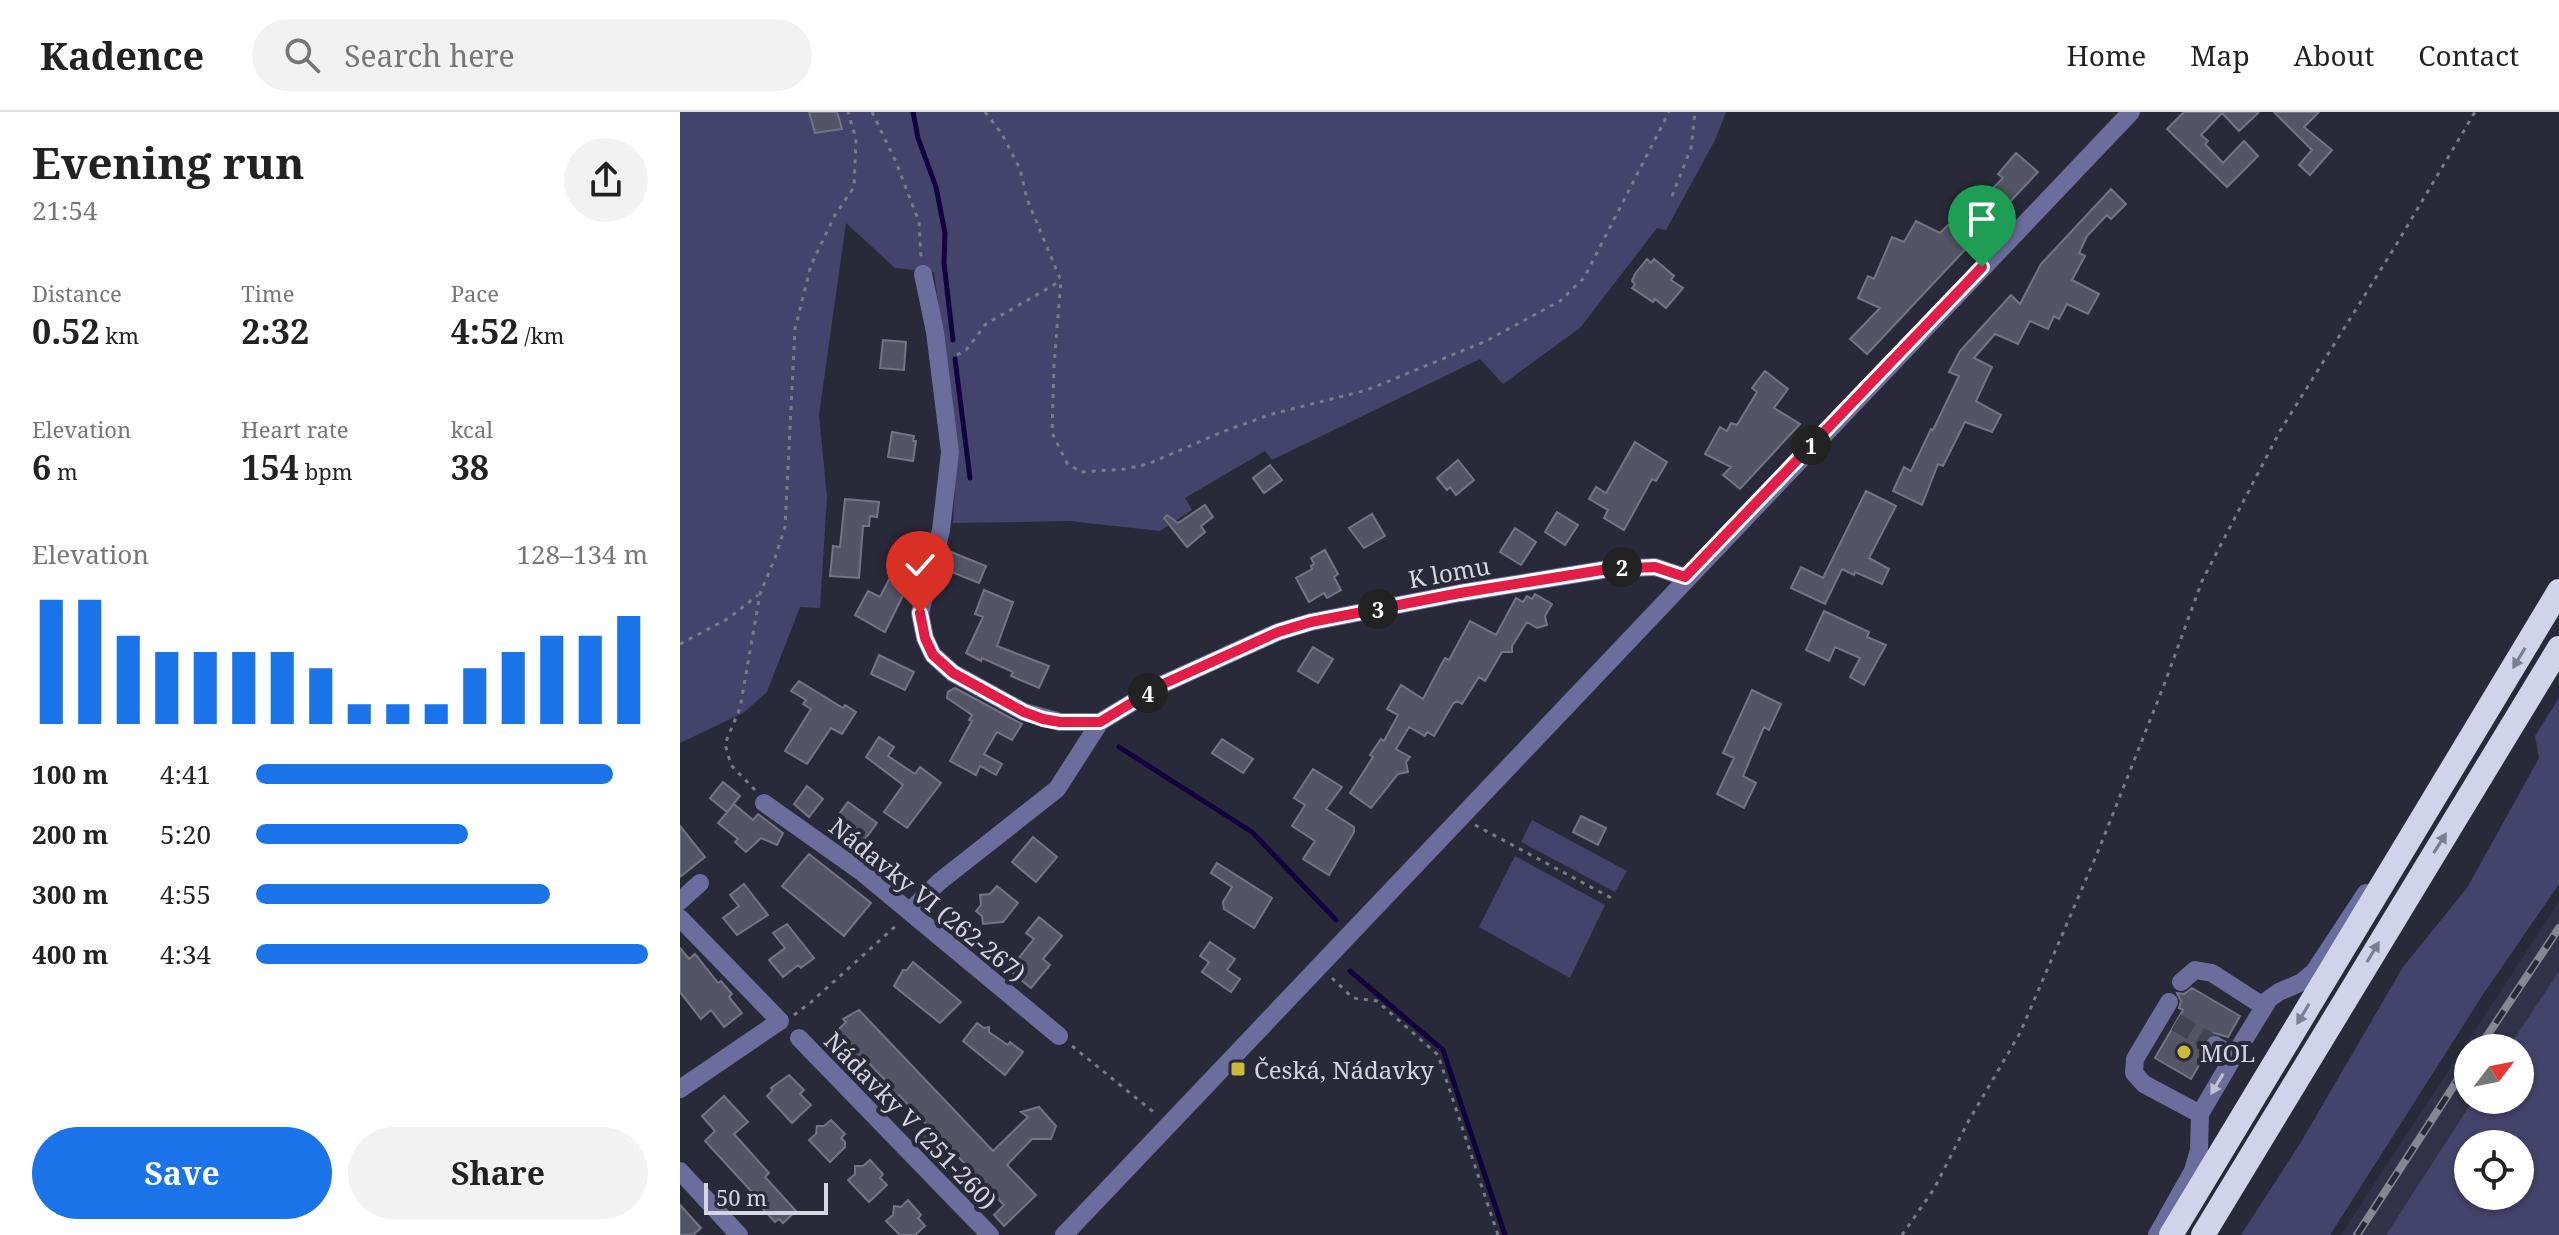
<!DOCTYPE html>
<html lang="en">
<head>
<meta charset="utf-8">
<style>
	:root { --surface:#fff; --page:#f2f2f2; --text:#222; --muted:#767676; --line:#e0e0e0; --accent:#1a73e8 }
	body { margin:0; font-family:"Noto Serif",serif; background:var(--page); color:var(--text); height:100vh; display:flex; flex-direction:column; font-size:30px; white-space:nowrap }
	* { box-sizing:border-box; margin:0 }
	p { font-size:26px; color:var(--muted) }
	.icon { flex:none; width:44px; height:44px; fill:none; stroke:currentColor; stroke-width:2; stroke-linecap:round; stroke-linejoin:round }
	.map { position:relative; flex:1; overflow:hidden }
	.side { display:flex; flex-direction:column; background:var(--surface); width:680px }
	.side>* { flex:none }
	.needle { width:52px; rotate:58deg }
	.buttons { position:absolute; left:1774px; top:922px; display:grid; gap:16px }
	.buttons a { display:grid; place-items:center; width:80px; height:80px; border-radius:50%; background:var(--surface); box-shadow:0 2px 6px #0004; font-size:40px }
	.scale { position:absolute; left:24px; bottom:20px; width:124px; box-sizing:border-box; padding-left:8px; border:4px solid #d4d5df; border-top:0; font-size:22px; line-height:28px; white-space:nowrap; color:#d4d5df; -webkit-text-stroke:6px #292a39; paint-order:stroke }
	.pin { position:absolute; display:grid; place-items:center; width:68px; height:68px; color:#fff; margin:-82px -34px; border-radius:50% 50% 50% 0; rotate:-45deg; box-shadow:0 0 8px #0007 }
	.pin .icon { rotate:45deg }
	.km { position:absolute; width:40px; height:40px; margin:-20px; border-radius:50%; background:#222; color:#fff; font-size:22px; line-height:40px; text-align:center }
	.round { display:grid; place-items:center; flex:none; width:84px; height:84px; border-radius:42px; background:var(--page) }
	.summary { display:flex; align-items:center; justify-content:space-between; height:136px; padding:0 32px }
	h1 { font-size:44px; font-weight:700; line-height:60px }
	.metrics { display:grid; grid-template-columns:repeat(3,1fr); gap:12px; height:136px; padding:8px 32px }
	.metrics div { display:grid; align-content:center }
	.metrics b { font-size:34px; font-weight:700 }
	.metrics small { font-size:22px; font-weight:400 }
	.metrics p { font-size:22px }
	.chart { height:224px; padding:16px 32px }
	.chart p { display:flex; justify-content:space-between }
	.chart svg { width:100%; height:144px; margin-top:8px; stroke:var(--accent); stroke-width:6 }
	.cta { display:flex; gap:16px; margin-top:auto; padding:16px 32px }
	.cta a { flex:1; height:92px; border-radius:48px; background:var(--accent); color:#fff; font-size:32px; font-weight:700; line-height:92px; text-align:center }
	.cta a+a { background:var(--page); color:var(--text) }
	ul { padding:0 32px; list-style:none; font-size:26px }
	li { display:grid; grid-template-columns:128px 96px 1fr; align-items:center; height:60px }
	li i { height:20px; border-radius:10px; background:var(--accent) }
	header { display:flex; align-items:center; gap:48px; box-sizing:border-box; height:112px; padding:0 40px; background:var(--surface); border-bottom:2px solid var(--line) }
	header strong { font-size:38px }
	nav { display:flex; gap:44px; margin-inline-start:auto; font-size:28px }
	.search { width:560px; height:72px; background:var(--page); display:flex; align-items:center; gap:20px; box-sizing:border-box; padding:0 28px; border-radius:44px; color:var(--muted); font-size:30px }
	main { display:flex; flex:1; min-height:0 }
	.map>svg:first-child { display:block }
	.built { fill:#313248 }
	.green { fill:#43436b; fill-rule:evenodd }
	.lines { fill:none; stroke-linecap:round; stroke-linejoin:round }
	.stream { stroke:#12033f; stroke-width:5 }
	.building { fill:#535465; stroke:#737486; stroke-width:2 }
	.minor-tunnel { stroke:#434452; stroke-width:18; stroke-dasharray:18 9; stroke-linecap:butt }
	.path { stroke:#7a7b88; stroke-width:3; stroke-dasharray:4 6; stroke-linecap:butt }
	.minor { stroke:#6b6d9d; stroke-width:18 }
	.highway { stroke:#d1d3eb; stroke-width:24 }
	.rail-casing { stroke:#868793; stroke-width:8 }
	.rail { stroke:#292a39; stroke-width:5; stroke-dasharray:15; stroke-linecap:butt }
	.oneway { fill:#7d7e92 }
	.oneway2 { fill:#bfc0d2 }
	.route-casing { stroke:#fff; stroke-width:16 }
	.route { stroke:#e11d48; stroke-width:10 }
	.poi-dot { fill:#caba3a; stroke:#292a39; stroke-width:3 }
	.labels { text-anchor:middle; dominant-baseline:central; stroke-width:8; stroke-linejoin:round; paint-order:stroke }
	.street-label { font-size:24px; fill:#d4d5df; stroke:#292a39 }
	.poi-label { font-size:24px; fill:#d4d5df; stroke:#292a39; text-anchor:start }
</style>
</head>
<body>
<header>
<strong>Kadence</strong>
<div class="search"><svg class="icon" aria-label="search" viewBox="0 0 24 24"><circle cx="10" cy="10" r="6"/><path d="M15 15l6 6"/></svg>Search here</div>
<nav><a>Home</a><a>Map</a><a>About</a><a>Contact</a></nav>
</header>
<main>
<section class="side">
<div class="summary"><div><h1>Evening run</h1><p>21:54</p></div><a class="round"><svg class="icon" aria-label="share" viewBox="0 0 24 24"><path d="M12 15V3M7 8l5-5 5 5M5 13v7h14v-7"/></svg></a></div>
<div class="metrics">
<div><p>Distance</p><b>0.52<small> km</small></b></div>
<div><p>Time</p><b>2:32</b></div>
<div><p>Pace</p><b>4:52<small> /km</small></b></div>
</div>
<div class="metrics">
<div><p>Elevation</p><b>6<small> m</small></b></div>
<div><p>Heart rate</p><b>154<small> bpm</small></b></div>
<div><p>kcal</p><b>38</b></div>
</div>
<div class="chart"><p><span>Elevation</span>128–134 m</p>
<svg viewBox="0 0 160 44" preserveAspectRatio="none"><path d="M5 44V6M15 44V6M25 44V17M35 44V22M45 44V22M55 44V22M65 44V22M75 44V27M85 44V38M95 44V38M105 44V38M115 44V27M125 44V22M135 44V17M145 44V17M155 44V11"/></svg>
</div>
<ul>
<li><b>100 m</b>4:41<i style="width:91%"></i></li>
<li><b>200 m</b>5:20<i style="width:54%"></i></li>
<li><b>300 m</b>4:55<i style="width:75%"></i></li>
<li><b>400 m</b>4:34<i style="width:100%"></i></li>
</ul>
<div class="cta"><a>Save</a><a>Share</a></div>
</section>
<div class="map">
<svg width="1879" height="1123" viewBox="0 0 1879 1123">
	<rect width="100%" height="100%" fill="#292a39"/>
	<path class="built" d="M1879 790V859L1828 936H1788V988H1793L1706 1123H1661Z"/>
	<path class="green" d="M0 0H1046L1035 28 986 118 977 116 900 216 823 272 800 247 592 348 585 339 505 386 512 398 480 419 389 409 273 411 277 335 254 160 215 156 166 111 139 303 147 385 140 496 120 495 87 580 63 601 0 631Z
		M1879 586V772L1802 884 1650 1123H1561L1621 1030 1723 855 1787 776 1859 646 1855 624Z
		M852 708 947 759 935 780 841 730Z
		M835 744 925 793 890 866 799 815Z
		M1879 859V1123H1706L1793 988H1840V936H1828ZM1788 1032H1840V1084H1788Z"/>
	<g class="lines">
		<path class="stream" d="M233 0 238 26 256 75 265 121 264 151 273 228
			M275 247 290 366
			M439 635 572 720 656 808
			M670 859 763 938 825 1123"/>
	</g>
	<path class="building" d="M129 0H157L162 17 135 21Z
		M1504 0H1579L1559 19 1542 1 1521 23 1528 29 1525 32 1543 51 1564 29 1578 44 1547 75 1487 17Z
		M1594 0H1639L1624 15 1652 38 1630 63 1619 53 1632 38Z
		M1336 41 1358 60 1187 242 1170 227 1200 196 1178 186 1188 164 1194 167 1212 125 1224 130 1236 109 1260 121 1268 113 1271 115 1302 81 1306 83 1323 66 1318 62Z
		M1431 77 1446 92 1431 107 1427 103 1407 124 1399 141 1405 144 1392 168 1419 182 1408 202 1387 192 1379 207 1374 204 1368 217 1350 209 1338 232 1315 222 1294 246 1312 255 1296 289 1321 303 1312 320 1285 310 1263 354 1258 352 1242 393 1213 379 1224 355 1231 359 1251 317 1253 318 1279 264 1269 260 1280 239 1331 183 1340 192 1361 152Z
		M967 147 971 151 974 147 986 157 994 164 991 168 1003 176 986 196 975 187 973 190 952 176 955 172 952 169 955 162Z
		M203 228 226 230 224 258 200 256Z
		M1085 259 1108 277 1094 296 1120 312 1060 377 1043 363 1051 355 1025 342 1040 315 1047 319 1051 311 1057 313 1077 280 1072 276Z
		M212 320 234 324 233 329H236L233 349 208 345Z
		M955 330 987 350 976 369 972 367 944 418 924 406 928 398 909 387 916 375 926 381Z
		M778 348 794 368 776 383 770 375 767 378 757 366Z
		M590 353 602 368 584 381 573 366Z
		M1186 379 1216 394 1189 446 1209 457 1202 472 1175 460 1174 463 1162 457 1145 492 1111 476 1121 455 1143 466Z
		M165 387 199 390 197 405 190 404 189 414H183L179 466 150 464 153 434 160 435Z
		M525 393 533 405 521 414 525 420 507 435 484 406 487 403 498 411Z
		M877 400 898 413 885 433 865 420Z
		M692 402 705 424 684 436 669 416Z
		M835 416 856 430 841 453 820 440Z
		M645 438 658 462 654 465 661 478 647 486 644 481 629 490 616 466 632 457 631 454 634 452 631 446Z
		M271 440 306 454 299 471 264 457Z
		M219 448 236 457 205 520 175 503 188 479 200 485Z
		M304 478 333 490 317 534 369 554 359 576 331 564 333 560 302 546 301 549 286 541 303 505 295 502Z
		M855 482 872 492 865 504 867 513 857 516 847 510 832 534V540H822L805 569 799 565 782 592 777 589 773 592 754 624 747 620 745 624 729 615 716 637 730 645 726 650 728 660 718 662 691 696 670 681 693 645 690 643 701 627 704 629 718 603 707 597 721 573 743 587 761 553 765 546 769 548 790 509 816 523 836 486 843 490 847 484 852 487Z
		M1144 499 1189 520 1187 525 1206 533 1184 573 1170 565 1180 546 1155 535 1149 549 1126 538Z
		M633 535 653 547 638 571 618 559Z
		M199 543 234 560 225 578 191 562Z
		M119 569 163 596 165 593 176 600 162 622 151 616 127 652 105 639 131 597 123 592 126 588 111 579Z
		M275 576 342 612 332 628 317 620 304 642 322 652 316 663 300 654 296 663 270 649 292 609 289 608 292 603 267 586 268 580Z
		M1072 578 1101 592 1089 618 1084 615 1063 664 1076 671 1064 696 1037 682 1054 646 1043 641Z
		M199 625 214 635 208 644 235 662 240 655 261 671 227 716 204 700 223 673 186 645Z
		M542 627 573 647 563 661 532 641Z
		M633 657 662 675 646 697 674 715V720L649 763 623 747 635 729 612 714 625 693 614 686Z
		M43 670 60 684 47 700 30 686Z
		M127 674 143 687 129 705 114 692Z
		M168 690 197 711 180 734 160 719 165 711 157 705Z
		M54 692 73 708 78 702 103 721 97 733 81 726 66 740 55 730 58 727 38 711Z
		M901 704 926 716 918 733 893 720Z
		M0 714 25 745 0 765Z
		M353 725 377 745 356 770 332 750Z
		M129 742 191 791 164 824 102 774Z
		M537 751 592 786 574 816 544 797 543 790 552 775 531 761Z
		M64 772 88 803 57 823 43 806 59 794 50 783Z
		M317 774 338 791 323 810 303 812 302 804 296 799 301 793 300 783 310 782Z
		M359 805 382 824 363 847 370 853 351 876 329 858 354 827 346 821Z
		M107 812 134 846 121 856 118 853 103 865 89 848 105 836 93 821Z
		M530 830 555 847 547 858 560 867 551 880 522 860 529 850 520 844Z
		M0 836 9 847 15 842 38 871 41 869 52 882 49 885 62 901 44 915 31 898 21 907 0 880Z
		M233 850 281 890 260 911 214 874 223 858H227Z
		M1512 876 1560 904 1548 925 1534 921 1525 926 1523 934 1529 944 1525 943 1511 967 1475 946 1503 898 1499 896 1501 889 1497 881 1504 882Z
		M179 898 313 1039 348 1005 341 1000 359 995 376 1014 371 1027H352L327 1053 356 1083 324 1114 314 1103 324 1093 296 1064 286 1074 275 1063 286 1053 258 1024 247 1033 237 1023 247 1013 219 983 209 993 198 982 209 972 181 943 171 953 161 942 171 932 158 918 166 910 163 907Z
		M297 911 304 916 309 915V920L319 927 328 933 330 930 343 940 325 963 283 929Z
		M109 963 124 978 120 982 131 993 112 1011 87 984 93 978 91 976Z
		M44 984 68 1010 54 1022 89 1061 85 1065 116 1099 103 1111 99 1107 95 1110 82 1096 84 1093 25 1029 35 1019 22 1004Z
		M151 1008 165 1022 161 1026 165 1030V1035L150 1050 129 1028 136 1022 137 1014H144Z
		M190 1048 203 1062 200 1066 207 1073 189 1090 168 1068 175 1062V1054H183Z
		M228 1088 241 1103 238 1106 245 1114 235 1123H220L206 1109 213 1103 214 1094 221 1095Z
		M0 1093 21 1116 13 1123H0Z"/>
	<g class="lines">
		<path class="minor-tunnel" d="M1496 910 1535 933"/>
		<path class="path" d="M192 0 216 50 239 110 241 146
			M305 0 322 22 340 57 347 87 381 169 374 253 372 321 387 351 401 360 445 357 468 352 542 320 592 302 687 278 806 229 880 189 904 166 989 0
			M992 84 1011 36 1015 0
			M277 243 286 238 306 212 379 170
			M0 532 49 506 78 483
			M75 678 51 653 45 632 60 596 80 482 95 446 105 415 115 217 131 153 155 103 174 75 176 27 168 0
			M795 713 935 788
			M652 866 673 886 697 889 758 943 818 1123
			M114 903 130 891 219 811
			M392 934 476 1002
			M1222 1123 1254 1077 1288 1010 1340 921 1419 737 1484 573 1522 469 1600 319 1713 138 1795 0"/>
		<path class="minor" d="M243 162 255 220 270 340 261 418 240 501 245 526 253 543 273 561 344 600 380 610H420
			M84 691 183 761 379 924
			M0 789 20 771
			M230 799 259 770 377 677 420 610 481 573 598 520 631 510 780 481 928 457 975 455 1005 465
			M0 806 100 909 0 977
			M1501 870 1515 858 1532 861 1583 894
			M1489 890 1455 947 1454 961 1464 972 1520 1002
			M119 926 310 1123
			M1535 933 1554 944
			M0 1059 59 1123
			M384 1123C738 747 1094 373 1451 0
			M1477 1123 1513 1059 1519 1038 1520 1002 1554 944 1589 887 1599 880 1622 870 1634 860 1686 781"/>
		<path class="highway" d="M1491 1123 1879 479
			M1523 1123 1879 536"/>
		<defs>
			<path id="rail" d="M1799 936 1879 816
				M1677 1123 1788 952"/>
		</defs>
		<use href="#rail" class="rail-casing"/>
		<use href="#rail" class="rail"/>
	</g>
	<defs><path id="oneway-solid" d="M-6-.8H1V-3.2L6.5 0L1 3.2V.8H-6Z" transform="scale(2)"/></defs>
	<g class="oneway">
		<use href="#oneway-solid" transform="translate(1839 546) rotate(121)"/>
		<use href="#oneway-solid" transform="translate(1760 731) rotate(-58)"/>
		<use href="#oneway-solid" transform="translate(1693 840) rotate(-59)"/>
		<use href="#oneway-solid" transform="translate(1623 902) rotate(121)"/>
	</g>
	<use class="oneway2" href="#oneway-solid" transform="translate(1537 972) rotate(121)"/>
	<g class="lines">
		<defs>
			<path id="route" d="M240 501 245 526 253 543 273 561 344 600 363 607 380 610H420L481 573 598 520 631 510 780 481 928 457 975 455 1005 465 1302 155"/>
		</defs>
		<use href="#route" class="route-casing"/>
		<use href="#route" class="route"/>
	</g>
	<g class="poi-dot">
		<circle cx="1504" cy="940" r="8"/>
		<rect x="550" y="949" width="16" height="16" rx="4"/>
	</g>
	<g class="labels">
		<g class="street-label">
			<text transform="translate(769 460) rotate(-10)">K lomu</text>
			<text transform="translate(248 787) rotate(39)">Nádavky VI (262-267)</text>
			<text transform="translate(231 1008) rotate(46)">Nádavky V (251-260)</text>
		</g>
		<g class="poi-label">
			<text x="1520" y="940">MOL</text>
			<text x="574" y="957">Česká, Nádavky</text>
		</g>
	</g>
</svg>
<div class="buttons">
<a><svg class="needle" viewBox="-14 -14 28 28"><path d="M0-13l5 13h-10z" fill="#e53935"/><path d="M0 13l5-13h-10z" fill="#767676"/></svg></a>
<a><svg class="icon" aria-label="locate" viewBox="0 0 24 24"><circle cx="12" cy="12" r="6"/><path d="M12 2v4M12 18v4M2 12h4M18 12h4"/></svg></a>
</div>
<div class="scale">50 m</div>
<div class="pin" style="left:1302px;top:155px;background:#1e9e55"><svg class="icon" aria-label="arrive" viewBox="0 0 24 24"><path d="M6 21V4h12l-3 4 3 4H6"/></svg></div>
<div class="pin" style="left:240px;top:501px;background:#d93025"><svg class="icon" aria-label="check" viewBox="0 0 24 24"><path d="M5 12l5 5 9-10"/></svg></div>
<b class="km" style="left:1131px;top:333px">1</b>
<b class="km" style="left:942px;top:455px">2</b>
<b class="km" style="left:698px;top:497px">3</b>
<b class="km" style="left:468px;top:581px">4</b>
</div>
</main>
</body>
</html>
